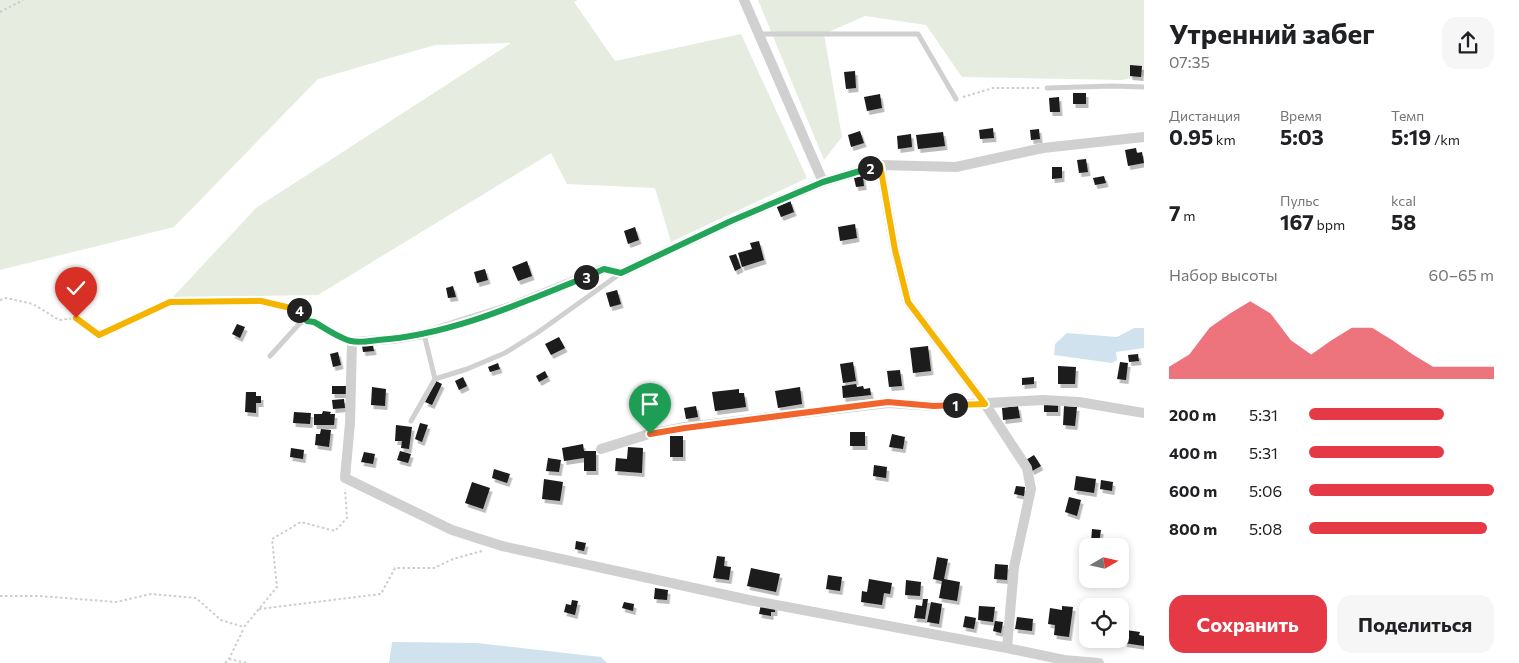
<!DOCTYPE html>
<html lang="ru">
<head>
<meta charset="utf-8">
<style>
	:root { --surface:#fff; --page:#f6f6f6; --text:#202124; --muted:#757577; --accent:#e63946 }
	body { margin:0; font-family:Commissioner,sans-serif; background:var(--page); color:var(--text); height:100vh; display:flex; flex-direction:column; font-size:19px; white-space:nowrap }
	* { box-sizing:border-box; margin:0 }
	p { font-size:16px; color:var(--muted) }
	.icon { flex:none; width:28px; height:28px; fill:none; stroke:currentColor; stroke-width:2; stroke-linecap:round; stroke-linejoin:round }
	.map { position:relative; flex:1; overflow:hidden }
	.details { display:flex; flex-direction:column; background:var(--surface); width:375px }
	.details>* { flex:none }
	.needle { width:32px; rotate:81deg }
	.buttons { position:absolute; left:1079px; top:538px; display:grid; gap:10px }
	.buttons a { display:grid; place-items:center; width:50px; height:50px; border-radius:10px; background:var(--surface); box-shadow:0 2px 8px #0003; font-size:25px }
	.pin { position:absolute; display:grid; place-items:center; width:42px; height:42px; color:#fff; margin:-51px -21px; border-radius:50% 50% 50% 0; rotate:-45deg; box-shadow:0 0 5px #0007 }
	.pin .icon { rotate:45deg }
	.km { position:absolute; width:25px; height:25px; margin:-12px; border-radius:50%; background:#222; color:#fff; font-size:14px; line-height:25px; text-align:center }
	.round { display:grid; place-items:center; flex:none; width:52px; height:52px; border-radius:15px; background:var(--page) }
	.headline { display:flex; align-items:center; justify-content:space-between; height:85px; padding:0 25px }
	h1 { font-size:28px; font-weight:700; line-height:38px }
	.figures { display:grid; grid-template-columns:repeat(3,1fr); gap:8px; height:85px; padding:5px 25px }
	.figures div { display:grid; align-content:center }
	.figures b { font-size:21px; font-weight:700 }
	.figures small { font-size:14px; font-weight:400 }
	.figures p { font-size:14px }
	.chart { height:140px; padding:10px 25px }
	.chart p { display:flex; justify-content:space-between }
	.chart svg { width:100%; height:90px; margin-top:5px; fill:var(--accent); opacity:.7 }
	.action { display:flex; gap:10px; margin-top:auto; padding:10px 25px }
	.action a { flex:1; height:58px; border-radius:15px; background:var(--accent); color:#fff; font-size:20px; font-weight:700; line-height:58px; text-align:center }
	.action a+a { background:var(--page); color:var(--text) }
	ul { padding:0 25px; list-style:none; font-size:16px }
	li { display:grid; grid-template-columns:80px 60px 1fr; align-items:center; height:38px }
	li i { height:12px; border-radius:6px; background:var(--accent) }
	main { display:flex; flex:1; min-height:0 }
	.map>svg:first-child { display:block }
	.green { fill:#e6ecdf }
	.water { fill:#cfe2ee }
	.building { fill:#1a1a1a; filter:url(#shadow) }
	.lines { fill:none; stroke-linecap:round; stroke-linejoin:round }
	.path { stroke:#cdcdcd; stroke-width:2; stroke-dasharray:2.5 2.5; stroke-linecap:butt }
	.service { stroke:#d0d0d0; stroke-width:5 }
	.minor { stroke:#d0d0d0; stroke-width:10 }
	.split-1-casing { stroke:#fff; stroke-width:10 }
	.split-2-casing { stroke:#fff; stroke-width:10 }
	.split-3-casing { stroke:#fff; stroke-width:10 }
	.split-4-casing { stroke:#fff; stroke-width:10 }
	.split-5-casing { stroke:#fff; stroke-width:10 }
	.split-1 { stroke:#f0652b; stroke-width:6 }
	.split-2 { stroke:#f5b400; stroke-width:6 }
	.split-3 { stroke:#22a559; stroke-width:6 }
	.split-4 { stroke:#22a559; stroke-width:6 }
	.split-5 { stroke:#f5b400; stroke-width:6 }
</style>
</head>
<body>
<main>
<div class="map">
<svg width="1144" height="663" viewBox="0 0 1144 663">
	<defs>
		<filter id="shadow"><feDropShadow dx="2.5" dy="4" stdDeviation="0" flood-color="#0004"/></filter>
	</defs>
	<rect width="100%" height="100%" fill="#fff"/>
	<path class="green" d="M0 0H578L574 2 615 61 741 34 807 178 671 242 655 188 567 184 551 153 318 295 173 297 256 208 511 43 435 45 318 79 174 227 0 270Z
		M758 0H1144V76L1122 80 962 77 926 25 865 16 824 34 842 137 824 160Z"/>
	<path class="water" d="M1134 328H1144V348L1116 352 1117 360 1112 363 1054 355 1055 344 1067 333 1117 337Z
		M392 642 477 643 601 657 607 663H389Z"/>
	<path class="building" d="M1130 65 1142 66 1141 77 1130 76Z
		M855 71 856 88 846 89 844 72Z
		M1073 93H1086V104H1073Z
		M880 94 882 108 867 111 864 97Z
		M1059 97 1060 112H1050L1049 98Z
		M993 128 994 138 980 139 979 130Z
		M1039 129 1040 139 1031 140 1030 130Z
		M860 131 864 143 851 147 848 135Z
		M943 132 945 146 918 149 916 135Z
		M911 134 912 147 898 149 897 136Z
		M1136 148 1137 153 1142 152 1144 163 1128 166 1125 150Z
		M1086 159 1088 172 1079 173 1077 160Z
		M1052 167H1062V178L1052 179Z
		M863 176 864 186 856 187 854 178Z
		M1104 176 1106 183 1095 185 1093 178Z
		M790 200 794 212 781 217 776 205Z
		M855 224 857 238 840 241 838 227Z
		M635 227 639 240 628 244 624 231Z
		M759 241 764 260 742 267 738 253 752 249 750 243Z
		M736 254 741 268 735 271 729 256Z
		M527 261 532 276 518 281 512 267Z
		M485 269 488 280 477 283 474 272Z
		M453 286 456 297 448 298 446 288Z
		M617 290 621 304 610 307 606 293Z
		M237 324 245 327 240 338 232 334Z
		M559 337 565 348 551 355 545 344Z
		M373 345 374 351 363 352 362 346Z
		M928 346 931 371 913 373 910 348Z
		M338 352 341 365 333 367 330 354Z
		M1138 354 1139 361 1129 362 1128 355Z
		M853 362 856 381 843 383 840 364Z
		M1120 362 1128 363 1126 380 1117 379Z
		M498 363 500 369 490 372 488 367Z
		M1058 366 1076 367 1075 384H1058Z
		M900 370 902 386 889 387 887 371Z
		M545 371 548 377 539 382 536 376Z
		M463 377 467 386 459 390 455 381Z
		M1034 377V384L1022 385V378Z
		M436 381 442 384 432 405 425 402Z
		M856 384 857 387 863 386 864 389 870 388 871 395 843 398 842 386Z
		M332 386H346V394H332Z
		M372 387 386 389 385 406 371 405Z
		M800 387 802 404 778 408 775 391Z
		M739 389V393H744L746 407 715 411 712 392Z
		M246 392H256V396H261V403H256V413L245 412Z
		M344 399 345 408 333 409 332 400Z
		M1058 401V412H1044V402Z
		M696 406 698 417 686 419 684 408Z
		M1018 406 1020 418 1003 420 1002 408Z
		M1064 406 1077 407 1075 426 1063 425Z
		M323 411 331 412 330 414H335L334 425H314V414H322Z
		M294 412 311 413 310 424 293 423Z
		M420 423 428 425 422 442 415 439Z
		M396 425 412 427 409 449 401 448 402 441H395Z
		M321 429 331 430 329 447 315 445 316 434H320Z
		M850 432H865V446H850Z
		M892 434 905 437 903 449 889 447Z
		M670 436H683V457H670Z
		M583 444 584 451H596V471H584V458L564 461 562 448Z
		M628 447 643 448 642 473 615 471 616 458 627 459Z
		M291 448 304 450 303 459 290 457Z
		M400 451 411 454 408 463 397 460Z
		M364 452 375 454 373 464 361 462Z
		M1034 455 1041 466 1032 471 1026 460Z
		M548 458 561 460 559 472 546 471Z
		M874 465 887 467 886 478 873 476Z
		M494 469 510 474 507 483 492 478Z
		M1076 476 1096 479 1094 493 1074 490Z
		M544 479 563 482 560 501 542 499Z
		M1101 480 1113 482 1112 491 1100 489Z
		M472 482 490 488 483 509 465 503Z
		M1016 486 1025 487 1024 496 1014 494Z
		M1069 497 1081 500 1077 516 1065 512Z
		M1092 529 1101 530 1099 543 1091 542Z
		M576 541 586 543 584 551 575 549Z
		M717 556 725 557 724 566 731 567 729 580 713 578Z
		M937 557 948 559 944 579 960 582 957 601 939 598 942 581 933 579Z
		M995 564 1008 565 1007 580 994 579Z
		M751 568 780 574 776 592 747 586Z
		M828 575 842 577 840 591 826 589Z
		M869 579 892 583 890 594 884 593 882 605 861 602 862 591 867 592Z
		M906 580 921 582 920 596 905 595Z
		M655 588 668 590 667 600 654 599Z
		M923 599H928L925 619 914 618 916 605 922 606Z
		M572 600 578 601 575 615 564 612 566 604 571 605Z
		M624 602 634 604 633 611 622 608Z
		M931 602 942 604 939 624 927 622Z
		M761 604 775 606V612H771V616L759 614Z
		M979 606 995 607 993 622 978 620Z
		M1062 606 1073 607 1069 637 1054 635 1055 625 1048 624 1050 608 1062 610Z
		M965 616 976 618 974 629 963 627Z
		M1017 617 1033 619 1032 631 1015 629Z
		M995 621 1003 622 1001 633 993 631Z
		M1126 630 1140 632 1139 635 1144 636V646L1124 643Z"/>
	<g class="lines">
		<path class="path" d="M0 12 23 0
			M963 97 993 88H1040
			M0 300 6 298 33 304 59 320 76 318 99 335 170 302 261 301 301 310 304 315
			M0 596H39L116 602 151 594 196 598 221 620 244 627 277 587 272 539 301 522 335 531 347 518 345 489
			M259 609 381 594 395 568H434L453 559 482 551
			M229 659 247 663
			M225 663 229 659 244 628"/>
		<path class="service" d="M759 34H918L956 99
			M1047 88 1112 86 1144 87
			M424 334 435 379
			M270 356 301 322 314 323 352 342
			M411 421 435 379 467 369 505 353 537 333 621 273"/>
		<path class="minor" d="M744 0 823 182
			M880 165 895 250 908 302 985 404 1027 468 1031 489 1014 567 1007 648 1064 660 1099 663
			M601 449 649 434 685 427 888 403 934 406 1043 400 1079 402 1144 413
			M1007 648 749 600 502 546 452 530 345 478 350 423 352 342 393 339 424 334 513 306 604 269 621 273 731 221 823 182 880 165 956 167 1043 148 1144 137"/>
	</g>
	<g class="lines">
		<defs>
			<path id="split-1" d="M650 434 685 428 888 402 934 406 955 405"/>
			<path id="split-2" d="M870 168 880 165 895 250 908 302 985 404 955 405"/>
			<path id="split-3" d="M586 277 604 269 621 273 731 221 823 182 870 168"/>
			<path id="split-4" d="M299 310 307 321 314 322C325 328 340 339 351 341 359 343 370 341 378 340 450 335 519 304 586 277"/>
			<path id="split-5" d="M76 318 99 335 170 302 261 301 299 310"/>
		</defs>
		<use href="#split-1" class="split-1-casing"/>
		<use href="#split-2" class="split-2-casing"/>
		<use href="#split-3" class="split-3-casing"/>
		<use href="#split-4" class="split-4-casing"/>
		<use href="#split-5" class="split-5-casing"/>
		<use href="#split-1" class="split-1"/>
		<use href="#split-2" class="split-2"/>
		<use href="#split-3" class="split-3"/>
		<use href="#split-4" class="split-4"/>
		<use href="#split-5" class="split-5"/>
	</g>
</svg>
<div class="buttons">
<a><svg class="needle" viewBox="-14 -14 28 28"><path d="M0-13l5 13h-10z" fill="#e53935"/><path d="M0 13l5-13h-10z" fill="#757577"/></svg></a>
<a><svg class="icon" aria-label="locate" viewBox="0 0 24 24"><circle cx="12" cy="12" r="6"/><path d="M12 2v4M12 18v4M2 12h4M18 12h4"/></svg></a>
</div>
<div class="pin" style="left:650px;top:434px;background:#1e9e55"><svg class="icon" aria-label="arrive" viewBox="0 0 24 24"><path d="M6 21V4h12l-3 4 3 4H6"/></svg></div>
<div class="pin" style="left:76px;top:318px;background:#d93025"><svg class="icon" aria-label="check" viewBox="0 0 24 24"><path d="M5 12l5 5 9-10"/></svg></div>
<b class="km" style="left:955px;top:405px">1</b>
<b class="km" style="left:870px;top:168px">2</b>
<b class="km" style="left:586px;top:277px">3</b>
<b class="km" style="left:299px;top:310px">4</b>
</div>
<section class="details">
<div class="headline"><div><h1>Утренний забег</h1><p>07:35</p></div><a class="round"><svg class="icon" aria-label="share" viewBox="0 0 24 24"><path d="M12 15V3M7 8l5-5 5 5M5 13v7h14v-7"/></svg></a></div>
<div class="figures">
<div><p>Дистанция</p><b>0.95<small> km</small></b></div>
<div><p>Время</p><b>5:03</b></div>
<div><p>Темп</p><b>5:19<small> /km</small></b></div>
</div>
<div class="figures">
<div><b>7<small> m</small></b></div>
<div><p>Пульс</p><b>167<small> bpm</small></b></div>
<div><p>kcal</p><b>58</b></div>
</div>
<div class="chart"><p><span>Набор высоты</span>60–65 m</p>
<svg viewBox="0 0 160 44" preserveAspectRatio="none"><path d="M0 44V38L10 32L20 19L30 12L40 6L50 12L60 25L70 32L80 25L90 19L100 19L110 25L120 32L130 38L140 38L150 38L160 38V44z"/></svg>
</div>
<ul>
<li><b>200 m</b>5:31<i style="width:73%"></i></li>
<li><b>400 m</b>5:31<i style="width:73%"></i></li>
<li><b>600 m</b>5:06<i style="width:100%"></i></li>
<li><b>800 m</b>5:08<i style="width:96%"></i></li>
</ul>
<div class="action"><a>Сохранить</a><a>Поделиться</a></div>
</section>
</main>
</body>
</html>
